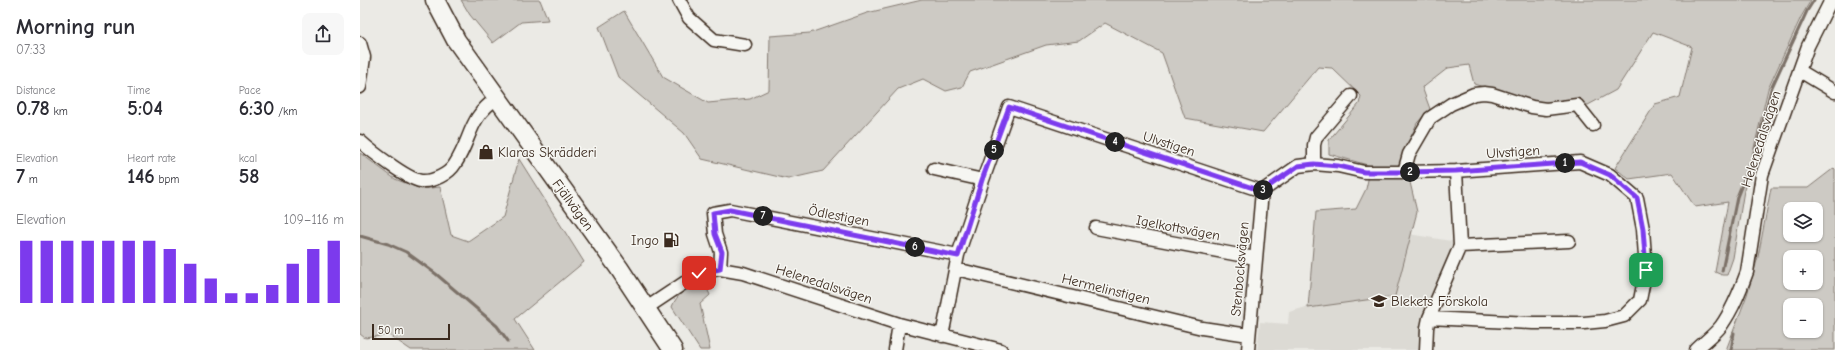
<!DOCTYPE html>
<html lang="en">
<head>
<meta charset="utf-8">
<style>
	:root { --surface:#fff; --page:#f7f7f7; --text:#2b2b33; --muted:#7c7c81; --accent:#7c3aed }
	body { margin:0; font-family:"Comic Neue",sans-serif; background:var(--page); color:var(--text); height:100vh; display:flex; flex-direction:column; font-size:15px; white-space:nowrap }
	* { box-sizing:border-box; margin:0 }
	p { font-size:13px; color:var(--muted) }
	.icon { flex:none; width:22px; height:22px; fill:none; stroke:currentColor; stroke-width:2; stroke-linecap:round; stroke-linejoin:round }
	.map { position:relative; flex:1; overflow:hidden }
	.details { display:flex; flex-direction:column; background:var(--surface); width:360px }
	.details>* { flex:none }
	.controls { position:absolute; left:1423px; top:202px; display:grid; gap:8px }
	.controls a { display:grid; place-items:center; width:40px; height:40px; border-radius:8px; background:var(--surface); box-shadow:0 1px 3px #0004; font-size:20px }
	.scale { position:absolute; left:12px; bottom:10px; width:78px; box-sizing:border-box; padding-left:4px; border:2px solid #3b2a1e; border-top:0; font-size:11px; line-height:14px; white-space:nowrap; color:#3b2a1e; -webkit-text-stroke:3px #f6f6f2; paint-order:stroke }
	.pin { position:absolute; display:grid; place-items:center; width:34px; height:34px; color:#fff; margin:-17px; border-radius:8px; box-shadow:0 2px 6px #0006 }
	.km { position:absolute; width:20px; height:20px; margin:-10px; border-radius:50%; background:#222; color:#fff; font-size:11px; line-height:20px; text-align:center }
	.round { display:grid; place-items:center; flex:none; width:42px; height:42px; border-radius:8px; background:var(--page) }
	.headline { display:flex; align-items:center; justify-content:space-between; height:68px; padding:0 16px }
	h1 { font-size:22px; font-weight:800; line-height:30px }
	.metrics { display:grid; grid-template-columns:repeat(3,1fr); gap:6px; height:68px; padding:4px 16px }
	.metrics div { display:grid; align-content:center }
	.metrics b { font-size:20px; font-weight:800 }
	.metrics small { font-size:11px; font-weight:400 }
	.metrics p { font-size:11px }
	.chart { height:112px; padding:8px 16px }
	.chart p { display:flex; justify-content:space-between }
	.chart svg { width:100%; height:72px; margin-top:4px; stroke:var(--accent); stroke-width:6 }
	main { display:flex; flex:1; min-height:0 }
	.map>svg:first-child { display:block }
	.built { fill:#dcdad4 }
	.green { fill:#cdcac4; stroke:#847a71; fill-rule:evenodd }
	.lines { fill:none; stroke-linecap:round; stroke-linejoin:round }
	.stream { stroke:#7c7167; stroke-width:3 }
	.street-casing { stroke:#3b2a1e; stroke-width:15 }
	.secondary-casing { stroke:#3b2a1e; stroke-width:21 }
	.street { stroke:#f6f6f2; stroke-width:12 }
	.secondary { stroke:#f6f6f2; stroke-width:18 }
	.route-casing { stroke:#fff; stroke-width:8 }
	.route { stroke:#7c3aed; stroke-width:5 }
	.labels { text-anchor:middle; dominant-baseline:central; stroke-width:3; stroke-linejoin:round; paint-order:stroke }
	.street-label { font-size:14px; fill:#3b2a1e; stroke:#f6f6f2 }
	.poi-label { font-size:14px; fill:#3b2a1e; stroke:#f6f6f2; text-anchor:start }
</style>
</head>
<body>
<main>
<section class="details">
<div class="headline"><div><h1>Morning run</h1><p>07:33</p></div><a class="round"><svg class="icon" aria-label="share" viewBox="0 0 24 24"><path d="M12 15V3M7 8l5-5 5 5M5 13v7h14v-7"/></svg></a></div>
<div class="metrics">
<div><p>Distance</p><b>0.78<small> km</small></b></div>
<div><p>Time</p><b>5:04</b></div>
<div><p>Pace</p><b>6:30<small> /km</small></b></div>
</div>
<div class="metrics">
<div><p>Elevation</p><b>7<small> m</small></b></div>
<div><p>Heart rate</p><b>146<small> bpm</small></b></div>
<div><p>kcal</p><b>58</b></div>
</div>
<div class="chart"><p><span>Elevation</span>109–116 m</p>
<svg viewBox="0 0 160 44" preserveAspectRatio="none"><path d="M5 44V6M15 44V6M25 44V6M35 44V6M45 44V6M55 44V6M65 44V6M75 44V11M85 44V20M95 44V29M105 44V38M115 44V38M125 44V33M135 44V20M145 44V11M155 44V6"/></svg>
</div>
</section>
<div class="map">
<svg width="1475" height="350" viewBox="0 0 1475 350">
	<rect width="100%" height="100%" fill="#ebeae5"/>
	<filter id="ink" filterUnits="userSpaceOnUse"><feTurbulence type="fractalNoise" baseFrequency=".025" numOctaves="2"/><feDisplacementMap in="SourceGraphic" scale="8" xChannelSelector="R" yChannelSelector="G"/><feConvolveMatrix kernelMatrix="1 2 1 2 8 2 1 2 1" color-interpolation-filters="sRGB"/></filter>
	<g filter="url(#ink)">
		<path class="built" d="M1049 234 1097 242 1096 258 1061 327V350H897L900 322 928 324 929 312 1001 291Z"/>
		<path class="green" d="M101 0H180L188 20 161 22 133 43 110 15Z
			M562 0H1451L1441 17 1408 89 1384 190 1373 258 1367 275H1362L1355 272 1368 202 1335 207 1312 173 1269 179 1255 168 1295 104 1320 97 1332 47 1293 32 1256 90 1228 105 1207 101 1186 103 1168 101 1114 84 1109 65 1088 68 1065 86 1062 87 1070 109 1057 123 1039 165 1038 177 1049 178 1057 212 1035 296 948 308 956 212 996 209 1006 189 1011 166 969 154V140L999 104 1001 96 972 68 958 67 903 132 825 118 802 53 745 23 719 41 686 45 610 72 602 87 586 91 563 79 538 89 463 171 428 179 342 159 324 133 258 77 239 27 264 11 303 77 348 103 390 99 409 90 410 36 450 33 507 13Z
			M0 153 35 179 61 189 80 187 91 235 108 241 143 217 159 159 224 262 155 319 175 350H51L29 335 5 338 0 334Z
			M1474 168 1475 169V350H1366L1387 295 1398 257 1411 188H1448ZM1430 209H1456V235H1430ZM1430 257H1456V283H1430ZM1430 305H1456V331H1430Z
			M343 280 350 295 340 304 350 350H340L312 307C315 296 332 282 343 280Z"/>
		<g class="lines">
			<path class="stream" d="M0 236 28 244 46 252 76 274 137 326 148 341
				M1362 271 1377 197 1395 152 1411 89 1447 11 1454 0
				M1371 350 1374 333"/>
			<defs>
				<path id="street" d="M319 0 329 18 354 40 385 45
					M0 43 4 57 0 87
					M1440 71 1475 92
					M0 141C11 151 47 179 61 181 73 182 89 174 95 164 112 138 108 118 137 98
					M954 164V145L956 137 991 96
					M574 169 623 180
					M1044 172 1049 154 1070 118 1091 104 1114 94 1124 93 1132 94 1172 107 1186 109 1217 105 1233 125
					M736 228 895 258
					M1100 246 1209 241
					M360 269 361 252 355 234 353 213 370 210 598 255
					M596 269 842 328 889 335
					M285 309 339 273 360 269 383 273 539 324 641 350
					M1069 318 1100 246 1096 171
					M582 336 598 255 623 180 649 107 902 191 938 166 954 164 978 166 1004 172H1044L1096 171 1220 162 1250 175 1277 198 1283 229 1286 270 1280 300 1264 316 1245 321 1224 323H1173L1069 318 1067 328 1066 350
					M535 350 539 324
					M888 350 902 191
					M1336 350C1344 342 1354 335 1361 326 1373 309 1380 291 1387 272L1402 175 1448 46 1471 0"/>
				<path id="secondary" d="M75 0 96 40 259 268 313 350"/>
			</defs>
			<use href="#street" class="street-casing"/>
			<use href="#secondary" class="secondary-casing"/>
			<use href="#street" class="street"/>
			<use href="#secondary" class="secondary"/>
		</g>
	</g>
	<g class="lines" filter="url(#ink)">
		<defs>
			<path id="route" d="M339 273 360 269 362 252 355 234 353 213 370 210 598 256 622 180 649 107 902 191 938 166 954 164 978 166 1004 172H1044L1096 171 1220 162 1250 175 1277 198 1283 229 1286 270"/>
		</defs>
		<use href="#route" class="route-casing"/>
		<use href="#route" class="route"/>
	</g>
	<defs>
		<symbol id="shop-bare" viewBox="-9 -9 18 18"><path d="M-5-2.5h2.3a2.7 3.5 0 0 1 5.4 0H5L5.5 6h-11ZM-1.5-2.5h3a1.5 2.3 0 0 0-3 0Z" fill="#3b2a1e" stroke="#f6f6f2" stroke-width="2.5" paint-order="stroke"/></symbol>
		<symbol id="fuel-bare" viewBox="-9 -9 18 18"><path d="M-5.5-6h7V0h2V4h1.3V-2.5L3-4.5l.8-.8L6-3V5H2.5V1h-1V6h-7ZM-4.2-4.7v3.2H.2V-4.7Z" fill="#3b2a1e" stroke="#f6f6f2" stroke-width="2.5" paint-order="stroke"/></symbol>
		<symbol id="school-bare" viewBox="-9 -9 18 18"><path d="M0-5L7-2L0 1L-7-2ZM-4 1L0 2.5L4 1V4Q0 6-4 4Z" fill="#3b2a1e" stroke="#f6f6f2" stroke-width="2.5" paint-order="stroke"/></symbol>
	</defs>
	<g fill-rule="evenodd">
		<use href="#shop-bare" x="115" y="141" width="22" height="22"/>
		<use href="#fuel-bare" x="300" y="229" width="22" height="22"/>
		<use href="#school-bare" x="1008" y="290" width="22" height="22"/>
	</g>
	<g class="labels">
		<g class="street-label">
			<text transform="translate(1401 139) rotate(-72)">Helenedalsvägen</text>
			<text transform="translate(809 144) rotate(18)">Ulvstigen</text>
			<text transform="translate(1153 152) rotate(-4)">Ulvstigen</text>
			<text transform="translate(213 205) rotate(54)">Fjällvägen</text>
			<text transform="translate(479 216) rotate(11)">Ödlestigen</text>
			<text transform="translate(818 228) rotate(11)">Igelkottsvägen</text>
			<text transform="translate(880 269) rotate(-85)">Stenbocksvägen</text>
			<text transform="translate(464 284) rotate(18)">Helenedalsvägen</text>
			<text transform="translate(746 289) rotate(14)">Hermelinstigen</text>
		</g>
		<g class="poi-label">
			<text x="138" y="152">Klaras Skrädderi</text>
			<text x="299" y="240" text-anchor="end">Ingo</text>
			<text x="1031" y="301">Blekets Förskola</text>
		</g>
	</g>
</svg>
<div class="controls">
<a><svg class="icon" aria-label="layers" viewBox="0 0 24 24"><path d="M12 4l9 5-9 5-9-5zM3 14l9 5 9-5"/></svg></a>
<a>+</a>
<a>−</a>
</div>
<div class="scale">50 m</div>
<div class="pin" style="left:1286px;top:270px;background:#1e9e55"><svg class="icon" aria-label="arrive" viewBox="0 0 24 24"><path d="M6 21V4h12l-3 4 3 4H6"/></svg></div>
<div class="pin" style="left:339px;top:273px;background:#d93025"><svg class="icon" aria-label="check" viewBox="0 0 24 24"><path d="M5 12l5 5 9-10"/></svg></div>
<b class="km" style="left:1205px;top:163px">1</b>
<b class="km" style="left:1050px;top:172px">2</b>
<b class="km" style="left:903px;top:190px">3</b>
<b class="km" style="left:755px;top:142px">4</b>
<b class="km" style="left:634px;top:150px">5</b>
<b class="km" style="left:555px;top:247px">6</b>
<b class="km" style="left:403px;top:216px">7</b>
</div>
</main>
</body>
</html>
